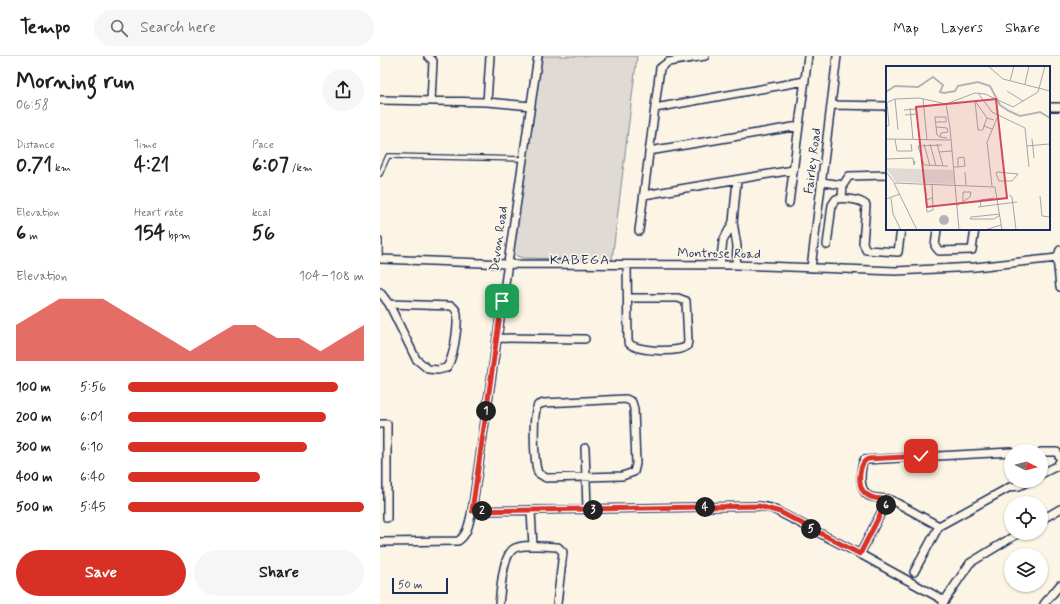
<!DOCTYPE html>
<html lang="en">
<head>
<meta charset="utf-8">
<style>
	:root { --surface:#fff; --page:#f6f6f6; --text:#202124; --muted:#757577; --line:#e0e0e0; --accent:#d93025 }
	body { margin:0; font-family:Mynerve,sans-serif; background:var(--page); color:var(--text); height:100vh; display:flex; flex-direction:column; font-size:15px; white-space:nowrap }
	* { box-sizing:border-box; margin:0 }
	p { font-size:13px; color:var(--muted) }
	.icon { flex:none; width:22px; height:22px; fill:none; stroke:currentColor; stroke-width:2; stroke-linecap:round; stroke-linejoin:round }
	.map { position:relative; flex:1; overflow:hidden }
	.side { display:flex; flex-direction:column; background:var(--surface); width:380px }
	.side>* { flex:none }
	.needle { width:26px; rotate:96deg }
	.fabs { position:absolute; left:624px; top:388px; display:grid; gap:8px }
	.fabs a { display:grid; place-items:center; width:44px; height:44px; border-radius:50%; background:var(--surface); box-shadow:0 1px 3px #0004; font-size:20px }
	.scale { position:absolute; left:12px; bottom:10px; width:56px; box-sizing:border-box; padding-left:4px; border:2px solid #1b2f5e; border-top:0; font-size:11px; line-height:14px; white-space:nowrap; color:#1b2f5e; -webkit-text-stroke:3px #fcf5e5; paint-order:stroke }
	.pin { position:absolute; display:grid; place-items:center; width:34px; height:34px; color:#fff; margin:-17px; border-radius:8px; box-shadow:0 2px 6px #0006 }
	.km { position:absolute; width:20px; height:20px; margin:-10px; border-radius:50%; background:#222; color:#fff; font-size:11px; line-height:20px; text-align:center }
	.round { display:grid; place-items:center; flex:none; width:42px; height:42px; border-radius:21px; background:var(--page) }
	.head { display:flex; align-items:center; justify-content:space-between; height:68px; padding:0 16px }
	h1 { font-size:22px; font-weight:700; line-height:30px }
	.stats { display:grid; grid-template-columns:repeat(3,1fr); gap:6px; height:68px; padding:4px 16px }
	.stats div { display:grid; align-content:center }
	.stats b { font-size:20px; font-weight:700 }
	.stats small { font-size:11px; font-weight:400 }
	.stats p { font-size:11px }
	.chart { height:112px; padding:8px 16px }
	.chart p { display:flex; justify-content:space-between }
	.chart svg { width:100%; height:72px; margin-top:4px; fill:var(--accent); opacity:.7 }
	.primary-button { display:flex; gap:8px; margin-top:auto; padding:8px 16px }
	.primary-button a { flex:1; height:46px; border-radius:24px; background:var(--accent); color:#fff; font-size:16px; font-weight:700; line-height:46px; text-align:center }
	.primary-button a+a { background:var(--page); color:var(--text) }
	ul { padding:0 16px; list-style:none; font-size:13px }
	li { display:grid; grid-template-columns:64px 48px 1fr; align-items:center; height:30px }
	li i { height:10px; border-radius:5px; background:var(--accent) }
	header { display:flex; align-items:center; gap:24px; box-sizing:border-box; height:56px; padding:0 20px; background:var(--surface); border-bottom:1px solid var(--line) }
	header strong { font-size:19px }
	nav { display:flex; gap:22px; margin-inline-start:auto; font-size:14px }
	.search { width:280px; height:36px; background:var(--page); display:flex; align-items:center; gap:10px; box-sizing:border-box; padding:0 14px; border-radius:22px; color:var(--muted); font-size:15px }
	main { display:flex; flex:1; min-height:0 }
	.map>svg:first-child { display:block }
	.green { fill:#dfdbd4; stroke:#7d8599 }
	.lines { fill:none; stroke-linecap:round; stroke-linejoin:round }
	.service-casing { stroke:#1b2f5e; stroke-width:6 }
	.minor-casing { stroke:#1b2f5e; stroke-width:10 }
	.service { stroke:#fcf5e5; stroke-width:3.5 }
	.minor { stroke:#fcf5e5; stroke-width:7 }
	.route-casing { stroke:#fff; stroke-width:8 }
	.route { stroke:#d93025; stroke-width:5 }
	.labels { text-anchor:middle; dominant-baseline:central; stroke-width:3.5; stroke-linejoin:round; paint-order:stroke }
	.street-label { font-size:13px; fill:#1b2f5e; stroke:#fcf5e5 }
	.neighbourhood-label { font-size:14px; letter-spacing:1px; fill:#1b2f5e; stroke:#fcf5e5 }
	.inset-river { fill:none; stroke:#b2b4b8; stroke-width:2 }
	.inset-road { fill:none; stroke:#a2a6af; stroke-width:1 }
	.view { fill:#d1495b; fill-opacity:0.15; stroke:#d1495b; stroke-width:2 }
	.inset-edge { fill:none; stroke:#1b2f5e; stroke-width:2 }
</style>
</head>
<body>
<header>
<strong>Tempo</strong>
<div class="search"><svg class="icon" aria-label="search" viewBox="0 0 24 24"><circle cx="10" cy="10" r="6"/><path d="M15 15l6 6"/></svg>Search here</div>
<nav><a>Map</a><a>Layers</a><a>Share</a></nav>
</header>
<main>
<section class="side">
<div class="head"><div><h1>Morning run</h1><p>06:58</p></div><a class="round"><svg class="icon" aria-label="share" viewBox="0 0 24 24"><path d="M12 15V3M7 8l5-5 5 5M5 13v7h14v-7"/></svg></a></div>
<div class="stats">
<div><p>Distance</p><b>0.71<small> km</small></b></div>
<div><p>Time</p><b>4:21</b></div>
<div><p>Pace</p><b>6:07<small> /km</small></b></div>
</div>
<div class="stats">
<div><p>Elevation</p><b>6<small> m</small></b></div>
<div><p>Heart rate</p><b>154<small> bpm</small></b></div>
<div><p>kcal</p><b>56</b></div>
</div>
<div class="chart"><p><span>Elevation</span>104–108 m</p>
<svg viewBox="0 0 160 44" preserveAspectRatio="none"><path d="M0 44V22L10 14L20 6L30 6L40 6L50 14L60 22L70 30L80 38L90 30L100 22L110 22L120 30L130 30L140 38L150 30L160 22V44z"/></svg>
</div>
<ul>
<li><b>100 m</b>5:56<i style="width:89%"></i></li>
<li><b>200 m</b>6:01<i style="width:84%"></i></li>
<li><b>300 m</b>6:10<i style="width:76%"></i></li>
<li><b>400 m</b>6:40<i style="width:56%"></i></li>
<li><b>500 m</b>5:45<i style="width:100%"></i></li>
</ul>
<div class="primary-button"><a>Save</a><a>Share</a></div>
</section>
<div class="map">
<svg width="680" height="548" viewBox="0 0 680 548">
	<rect width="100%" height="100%" fill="#fcf5e5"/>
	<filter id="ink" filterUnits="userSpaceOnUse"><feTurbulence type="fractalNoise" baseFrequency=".025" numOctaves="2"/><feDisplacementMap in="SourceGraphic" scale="8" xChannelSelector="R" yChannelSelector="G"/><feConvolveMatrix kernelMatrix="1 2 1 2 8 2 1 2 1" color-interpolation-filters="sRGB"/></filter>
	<g filter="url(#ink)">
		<path class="green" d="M161 0H257L232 204 143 202 137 200 133 194Z"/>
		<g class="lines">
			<defs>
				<path id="service" d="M0 118 8 100H11L142 103
					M0 184V203"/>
				<path id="minor" d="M48 0 53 5 51 45
					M0 44 107 46 151 50
					M107 46 110 0
					M452 49 507 50
					M669 51H680
					M275 52 425 25
					M269 95 419 70
					M442 126 463 129
					M264 139 413 114
					M462 142 463 129 469 120 507 119
					M409 147 428 0
					M557 173 555 190 559 195 592 194 595 173
					M259 175 280 12 288 6 325 0
					M447 189 452 149 456 143C464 142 480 143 486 149L483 187 486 194 518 196 521 173
					M680 194 677 202 680 231
					M0 203 127 208 356 209 516 215 595 211 677 202
					M247 209 248 286C254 296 298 297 307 290L308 285 306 245 298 242H248
					M340 209 343 185 353 166
					M356 209 357 190 353 166 357 124
					M431 212 457 0
					M0 236 9 248 36 303 48 313 58 314 66 312C74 304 78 269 77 258 77 254 75 253 72 250L9 248
					M117 282 205 283
					M246 343 252 346 254 353 256 408 254 416 242 420 166 422 158 417C154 406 152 358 158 349L164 347Z
					M0 368H7V462
					M205 392 207 454
					M661 396H677L680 402
					M661 418 677 410 680 405
					M508 443C491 442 482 442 481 423 481 416 481 410 484 404L631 396
					M92 455 379 450 391 452 480 498 565 545
					M151 455 153 490
					M661 464 680 453
					M0 486 78 485C88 479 89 466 92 455L158 0
					M480 498 508 443 515 446 559 470
					M534 516 559 470 630 431 639 430 649 425
					M563 547 590 507 639 477
					M119 548C121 535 122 498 135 492 147 487 165 491 178 491L183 496 177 548
					M664 548 680 529"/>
			</defs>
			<use href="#service" class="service-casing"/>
			<use href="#minor" class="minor-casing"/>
			<use href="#service" class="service"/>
			<use href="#minor" class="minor"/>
		</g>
	</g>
	<g class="lines" filter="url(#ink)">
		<defs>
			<path id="route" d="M122 245 92 455 379 450 400 456 480 498 508 443C499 443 490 443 484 436 477 429 479 406 488 403L541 400"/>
		</defs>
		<use href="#route" class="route-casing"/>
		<use href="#route" class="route"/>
	</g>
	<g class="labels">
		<g class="street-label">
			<text transform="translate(433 105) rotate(-83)">Fairley Road</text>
			<text transform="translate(119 183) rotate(-82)">Devon Road</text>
			<text transform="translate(339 198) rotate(1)">Montrose Road</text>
		</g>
		<g class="neighbourhood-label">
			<text x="200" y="204">KABEGA</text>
		</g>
	</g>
	<g transform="translate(506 10)">
		<rect width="164" height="164" fill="#fcf5e5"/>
		<path d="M0 102 67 104 68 118 10 116Z" fill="#dfdbd4"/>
		<path d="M53 154a5 5 0 1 1 10 0a5 5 0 1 1-10 0Z" fill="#b2b4b8"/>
		<path class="inset-river" d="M0 26 9 20 32 21 47 11 57 19 54 26 58 27 69 25 72 20 92 16 104 20 114 39 123 45 134 50 154 46 164 52"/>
		<path class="inset-road" d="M102 0 117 13 164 25M124 15 128 0M139 18 143 0M121 25 137 35M92 27 106 46 139 62 143 101M9 33 12 64M37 33 41 74M0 37 9 33 33 32 60 38 89 27 99 28 127 41 152 26 159 0M60 38 64 62 73 164M24 42 27 73M18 44 30 43M19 49 31 48M101 52 98 60 106 63M50 56H60V51H49V52L51 69 54 71M98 60 97 64H92L89 35 101 52 108 54M0 61 3 59 1 37M50 61 61 62 62 66 55 67 54 71 61 72M0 73 65 74M9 73 11 85H26L25 78M146 73 148 92M38 78 44 100M44 78 50 100M51 78 57 100M56 79 32 80 38 99 62 100M141 80 163 78M53 86 66 85M0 93 27 92 28 99 29 95M68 101H72L79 100 78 91 72 92V101M0 106 8 116M79 106 80 119M110 107 111 106 132 108 126 115H113ZM8 117 109 121 116 164M8 117 31 164M46 118 47 144 41 146 40 134 46 132M106 120 101 76 112 50M123 129 126 131 130 164M154 130 156 150 164 151M5 132 7 148 15 164M0 133 14 128M70 140 84 131 85 126H77V135M95 140 94 134 108 132M92 141 131 136M114 148 85 151 84 153H108L114 149M99 164 115 159"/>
		<path class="view" d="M110 33 121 132 41 141 30 41Z"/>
		<rect width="164" height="164" class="inset-edge"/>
	</g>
</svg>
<div class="fabs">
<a><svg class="needle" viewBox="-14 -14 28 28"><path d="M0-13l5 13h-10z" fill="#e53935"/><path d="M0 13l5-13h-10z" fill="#757577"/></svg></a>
<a><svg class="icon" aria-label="locate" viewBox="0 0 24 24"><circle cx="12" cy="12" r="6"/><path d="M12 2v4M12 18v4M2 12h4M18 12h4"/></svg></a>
<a><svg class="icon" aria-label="layers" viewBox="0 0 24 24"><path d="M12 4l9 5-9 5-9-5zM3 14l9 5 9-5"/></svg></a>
</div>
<div class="scale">50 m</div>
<div class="pin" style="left:122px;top:245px;background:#1e9e55"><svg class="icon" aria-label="arrive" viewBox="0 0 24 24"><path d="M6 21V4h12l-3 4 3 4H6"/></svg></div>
<div class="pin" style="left:541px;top:400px;background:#d93025"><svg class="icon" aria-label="check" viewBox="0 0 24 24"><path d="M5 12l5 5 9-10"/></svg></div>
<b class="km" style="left:106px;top:355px">1</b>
<b class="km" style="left:102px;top:455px">2</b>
<b class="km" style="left:213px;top:454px">3</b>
<b class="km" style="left:325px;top:451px">4</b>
<b class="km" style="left:431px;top:473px">5</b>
<b class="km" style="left:506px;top:449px">6</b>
</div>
</main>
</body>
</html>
